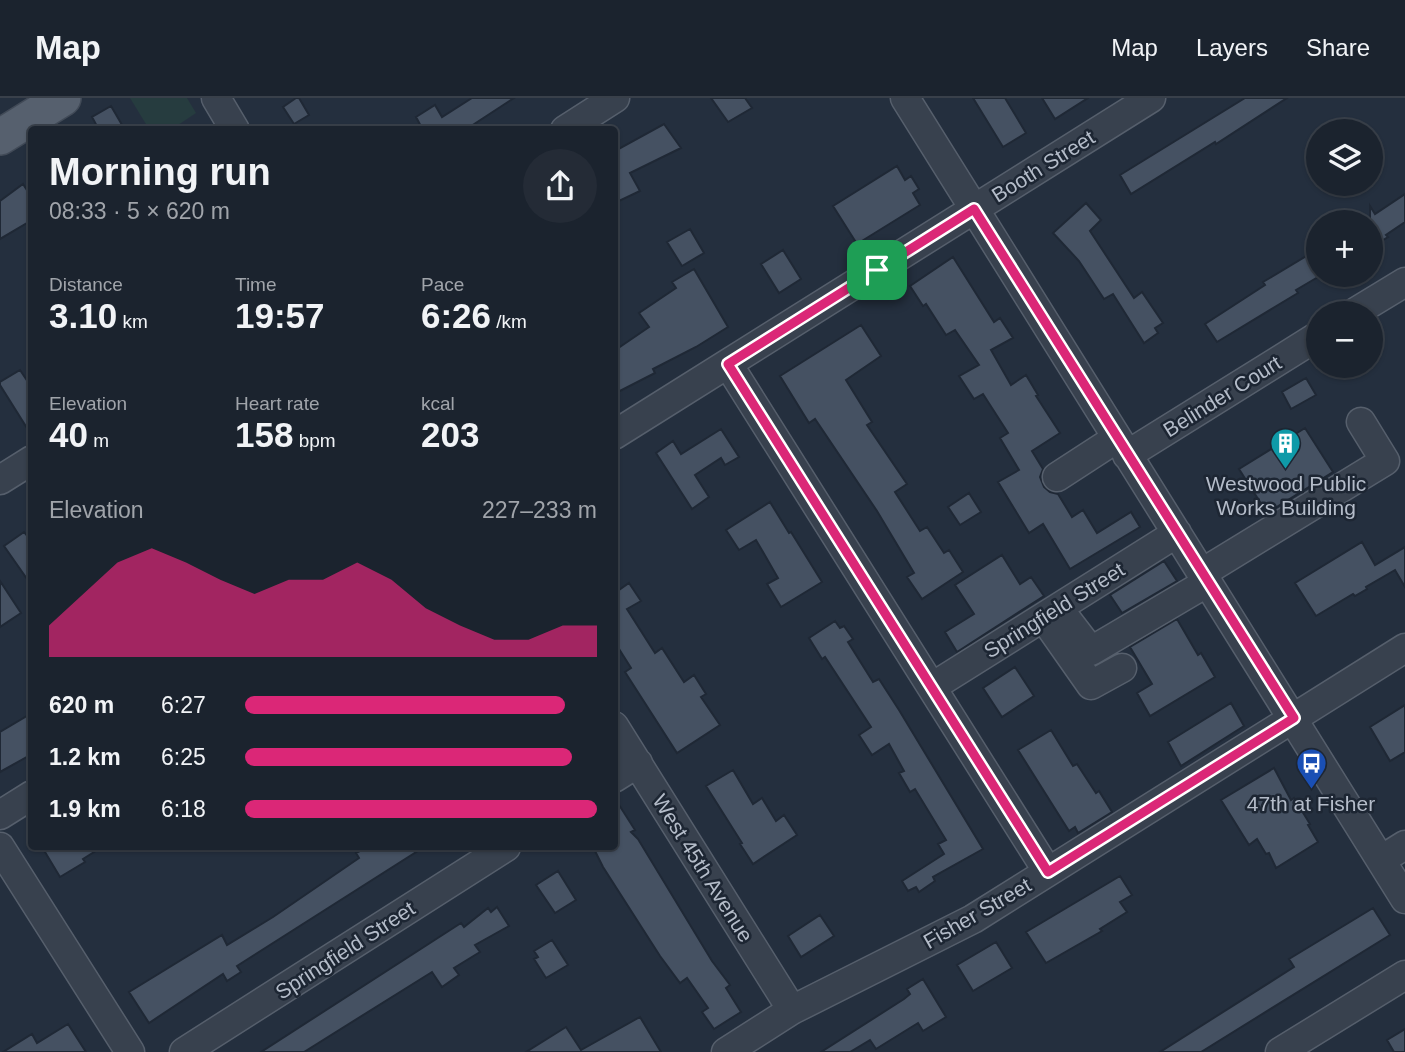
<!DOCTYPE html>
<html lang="en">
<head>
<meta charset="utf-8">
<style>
	:root { --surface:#1b232e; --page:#242b36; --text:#f1f3f6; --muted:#a0a4aa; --line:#39404a; --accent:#db2777 }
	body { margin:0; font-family:Helvetica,sans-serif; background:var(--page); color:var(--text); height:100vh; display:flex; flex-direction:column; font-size:26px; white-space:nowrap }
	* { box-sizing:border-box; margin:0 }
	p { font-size:23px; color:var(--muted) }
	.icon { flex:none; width:38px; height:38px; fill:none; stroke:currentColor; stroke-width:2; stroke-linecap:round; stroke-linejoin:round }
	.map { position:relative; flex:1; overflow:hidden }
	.drawer { position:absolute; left:28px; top:28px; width:590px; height:724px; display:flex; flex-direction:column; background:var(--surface); border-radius:7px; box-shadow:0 2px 5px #0004,0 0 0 2px var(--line) }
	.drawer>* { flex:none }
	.controls { position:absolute; left:1306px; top:21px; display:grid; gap:14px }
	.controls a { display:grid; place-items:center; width:77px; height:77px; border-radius:50%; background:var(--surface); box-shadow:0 2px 5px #0004,0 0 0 2px var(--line); font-size:35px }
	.pin { position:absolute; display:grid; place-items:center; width:60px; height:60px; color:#fff; margin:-30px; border-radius:14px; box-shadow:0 4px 10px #0006 }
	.round { display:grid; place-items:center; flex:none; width:74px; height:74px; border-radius:37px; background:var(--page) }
	.head { display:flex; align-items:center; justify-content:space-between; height:119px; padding:0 21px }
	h1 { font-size:38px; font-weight:700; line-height:52px }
	.stats { display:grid; grid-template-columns:repeat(3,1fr); gap:10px; height:119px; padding:7px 21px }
	.stats div { display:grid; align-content:center }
	.stats b { font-size:35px; font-weight:700 }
	.stats small { font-size:19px; font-weight:400 }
	.stats p { font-size:19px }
	.chart { height:196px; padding:14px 21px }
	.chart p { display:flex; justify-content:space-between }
	.chart svg { width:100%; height:126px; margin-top:7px; fill:var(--accent); opacity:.7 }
	ul { padding:0 21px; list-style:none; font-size:23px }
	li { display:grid; grid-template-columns:112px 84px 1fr; align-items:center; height:52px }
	li i { height:18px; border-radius:9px; background:var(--accent) }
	header { display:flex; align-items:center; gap:42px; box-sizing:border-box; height:98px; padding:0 35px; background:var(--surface); border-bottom:2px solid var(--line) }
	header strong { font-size:33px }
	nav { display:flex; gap:38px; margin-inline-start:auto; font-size:24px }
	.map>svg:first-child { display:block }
	.green { fill:#263c3f }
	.building { fill:#455162; stroke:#1f2835; stroke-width:2 }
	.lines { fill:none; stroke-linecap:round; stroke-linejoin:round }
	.minor-casing { stroke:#565f6c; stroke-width:31 }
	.major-casing { stroke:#414a57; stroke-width:38 }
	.minor { stroke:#38414e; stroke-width:28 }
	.major { stroke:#56606e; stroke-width:35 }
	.route-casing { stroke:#fff; stroke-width:14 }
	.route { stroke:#db2777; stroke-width:9 }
	.labels { text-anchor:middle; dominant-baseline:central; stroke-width:5; stroke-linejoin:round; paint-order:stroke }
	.street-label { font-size:21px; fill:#b4bcc9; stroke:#1d2633 }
	.poi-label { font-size:21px; fill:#b4bcc9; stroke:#1d2633 }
</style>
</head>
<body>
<header>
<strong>Map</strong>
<nav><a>Map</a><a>Layers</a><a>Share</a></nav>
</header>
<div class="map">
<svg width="1405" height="954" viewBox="0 0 1405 954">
	<rect width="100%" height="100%" fill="#242f3e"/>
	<path class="green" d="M130 0H187L196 15 172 31H149Z"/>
	<path class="building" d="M296 0H299L309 17 294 26 283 9Z
		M472 0H514L465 32H423L416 19 435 7 442 19Z
		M711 0H745L752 10 728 24Z
		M973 0H1005L1026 35 1003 49Z
		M1042 0H1088L1055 21Z
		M1245 0H1287L1216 46 1215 44 1131 96 1120 77Z
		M111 8 125 32H99L92 19Z
		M664 26 681 50 630 75 640 93 619 103 614 95V47L617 52Z
		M897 68 905 82 911 78 919 91 913 95 920 107 857 146 833 108Z
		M23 86 32 100V122L0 141V103Z
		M1405 96V124L1386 137 1388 139 1370 150V108L1375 116Z
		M1086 105 1101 122 1090 133 1134 200 1142 194 1163 225 1155 230 1158 235 1144 245 1113 196 1104 201 1079 163 1053 135Z
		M690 131 704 155 682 168 667 144Z
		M1318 151V179L1296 192 1298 195 1217 244 1205 226 1265 187 1263 184Z
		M783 152 801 181 779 195 761 166Z
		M953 159 994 224 1000 220 1013 240 991 252 1011 287 1026 277 1038 297 1036 298 1060 335 1032 353 1043 371 1040 379 1044 389 1050 394 1058 396 1072 419 1083 412 1097 435 1131 414 1140 429 1070 471 1043 426 1029 435 998 384 1019 372 1000 340 1008 335 983 296 974 301 959 278 979 267 955 232 946 237 926 206 923 208 910 188Z
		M694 171 728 229 696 249 653 271 655 275 614 296V253L649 229 639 215 676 190 672 184Z
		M861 227 881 258 846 282 872 324 867 327 907 386 895 394 920 433 927 429 944 455 949 452 963 474 922 501 907 479 914 475 877 413 815 321 809 325 780 278Z
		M20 272 32 290V338L0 287V284Z
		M1306 280 1316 297 1291 311 1282 294Z
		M1305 330 1333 374 1267 415 1239 371Z
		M721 331 739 359 725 367 721 360 695 377 709 399 692 411 656 355 673 343 681 356Z
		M969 395 981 414 960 427 948 409Z
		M770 404 789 435 791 434 822 484 781 509 767 486 778 480 756 442 739 452 726 432Z
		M24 434 32 444V488L4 448Z
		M1362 444 1375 467 1405 449V489L1395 472 1366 489 1367 491 1355 498 1353 496 1316 518 1295 485Z
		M1002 457 1020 486 1031 479 1044 498 957 554 945 534 974 516 955 487Z
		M1164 463 1177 483 1122 515 1110 497Z
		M0 483 21 515 0 529Z
		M629 485 641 503 627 511 655 555 662 550 684 584 694 577 706 596 701 599 720 627 677 655 625 574 631 570 614 543V491L616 494Z
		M1177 521 1198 557 1201 555 1215 579 1150 618 1137 595 1152 586 1130 549Z
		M835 523 840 530 844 528 853 541 848 544 873 584 879 581 899 612 983 751 933 779 935 783 919 794 916 789 908 793 902 783 944 756 938 746 946 742 915 691 910 694 899 675 904 673 889 646 872 657 859 637 871 629 825 559 822 561 809 540Z
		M1015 569 1034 598 1002 619 983 590Z
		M1231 605 1244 628 1181 668 1168 644Z
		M1405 607V654L1390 663 1370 629Z
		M32 615V656L0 674V634Z
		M1051 632 1073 668 1077 666 1096 695 1099 693 1112 714 1078 735 1075 729 1069 733 1018 652Z
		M1274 670 1291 702 1294 700 1310 726 1308 727 1318 744 1276 770 1269 755 1266 756 1257 741 1249 747 1221 702Z
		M733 672 753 706 762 700 776 723 784 717 797 737 753 766 740 746 742 745 706 688Z
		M614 699 635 732 631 734 638 741 712 863 730 887 726 890 741 914 714 931 702 914 708 910 687 880 680 885 660 858 603 769 593 749H614Z
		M42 749H102L83 761 85 764 60 779Z
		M367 749H424L237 868 241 874 227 883 223 876 149 925 129 894 222 837 227 847 273 819 359 760 356 755Z
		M558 773 576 802 555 815 536 787Z
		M1120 778 1132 797 1120 804 1127 814 1100 831 1102 833 1046 865 1026 834Z
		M497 809 509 828 475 847 480 854 454 870 459 877 442 889 432 874 304 954H261L461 825 464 829 488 810 491 814Z
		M1373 810 1390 837 1201 954H1160L1294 869 1289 861Z
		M820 817 834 838 801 859 788 838Z
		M552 842 568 867 546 880 534 861 538 859 534 853Z
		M996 844 1012 870 973 893 957 867Z
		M923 881 946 919 923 933 918 925 876 951 870 942 850 954H821L904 901 910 896 907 891Z
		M640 919 661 954H526L566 929 581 952Z
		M68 926 86 954H3L32 936 37 945Z
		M1405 931V954H1394L1387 942Z"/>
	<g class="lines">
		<defs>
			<path id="minor" d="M216 0 235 32
				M905 0 1405 801
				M565 32 615 0
				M1354 215 1405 184
				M728 266 1048 774
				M614 337 1151 0
				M1127 357 1318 238
				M1057 379 1117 340
				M0 382 32 362
				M1202 475 1385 363 1361 324
				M1058 510 1091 553 1208 484
				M1051 530 1091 587 1122 570
				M932 589 1177 435
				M614 628 792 912
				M614 680 638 665
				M0 717 32 697
				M0 749 130 954
				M1381 762 1405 747
				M184 954 506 749
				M726 954 792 912 973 821 1405 550
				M1280 954 1405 877"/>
			<path id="major" d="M0 39 63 0"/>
		</defs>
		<use href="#minor" class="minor-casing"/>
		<use href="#major" class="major-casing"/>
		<use href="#minor" class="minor"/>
		<use href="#major" class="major"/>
	</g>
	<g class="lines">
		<defs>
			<path id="route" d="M974 111 1294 620 1048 774 728 266Z"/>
		</defs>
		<use href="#route" class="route-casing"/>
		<use href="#route" class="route"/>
	</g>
	<defs>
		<symbol id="building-pin" viewBox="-11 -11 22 30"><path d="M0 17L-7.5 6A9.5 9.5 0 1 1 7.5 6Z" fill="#0f9aa8" stroke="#1d2633"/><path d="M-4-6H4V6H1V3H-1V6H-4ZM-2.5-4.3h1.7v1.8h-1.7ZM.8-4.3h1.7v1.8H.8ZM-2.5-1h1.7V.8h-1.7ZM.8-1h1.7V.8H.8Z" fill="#fff"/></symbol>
		<symbol id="bus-pin" viewBox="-11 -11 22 30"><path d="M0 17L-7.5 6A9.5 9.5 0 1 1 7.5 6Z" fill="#1a4fb4" stroke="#1d2633"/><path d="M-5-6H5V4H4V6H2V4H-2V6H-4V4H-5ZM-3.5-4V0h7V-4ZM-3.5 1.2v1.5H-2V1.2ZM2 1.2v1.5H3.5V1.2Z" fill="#fff"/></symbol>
	</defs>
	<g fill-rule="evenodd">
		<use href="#building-pin" x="1268" y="328" width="35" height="47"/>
		<use href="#bus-pin" x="1294" y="648" width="35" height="47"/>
	</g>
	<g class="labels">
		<g class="street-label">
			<text transform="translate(1043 68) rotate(-32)">Booth Street</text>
			<text transform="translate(1222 298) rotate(-32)">Belinder Court</text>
			<text transform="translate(1054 512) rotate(-32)">Springfield Street</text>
			<text transform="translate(703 770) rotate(58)">West 45th Avenue</text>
			<text transform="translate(977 815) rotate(-30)">Fisher Street</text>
			<text transform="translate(345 852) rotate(-33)">Springfield Street</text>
		</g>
		<g class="poi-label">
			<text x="1286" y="385">Westwood Public<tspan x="1286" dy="24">Works Building</tspan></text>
			<text x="1311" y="705">47th at Fisher</text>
		</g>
	</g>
</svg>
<div class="controls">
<a><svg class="icon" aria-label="layers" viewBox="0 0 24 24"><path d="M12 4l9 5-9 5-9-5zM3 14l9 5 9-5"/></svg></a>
<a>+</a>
<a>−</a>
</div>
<div class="pin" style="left:877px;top:172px;background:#1e9e55"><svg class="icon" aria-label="arrive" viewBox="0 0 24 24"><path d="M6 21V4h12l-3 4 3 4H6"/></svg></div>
<section class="drawer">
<div class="head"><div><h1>Morning run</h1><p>08:33 · 5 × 620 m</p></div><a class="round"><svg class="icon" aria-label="share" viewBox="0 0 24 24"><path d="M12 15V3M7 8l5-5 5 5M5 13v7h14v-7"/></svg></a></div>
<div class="stats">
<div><p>Distance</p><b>3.10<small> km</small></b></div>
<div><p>Time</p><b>19:57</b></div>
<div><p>Pace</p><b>6:26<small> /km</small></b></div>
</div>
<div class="stats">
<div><p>Elevation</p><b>40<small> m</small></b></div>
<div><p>Heart rate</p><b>158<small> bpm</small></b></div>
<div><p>kcal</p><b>203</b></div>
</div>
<div class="chart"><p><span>Elevation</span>227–233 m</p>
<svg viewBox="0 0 160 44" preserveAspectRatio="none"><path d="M0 44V33L10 22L20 11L30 6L40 11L50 17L60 22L70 17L80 17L90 11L100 17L110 27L120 33L130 38L140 38L150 33L160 33V44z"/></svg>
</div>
<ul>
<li><b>620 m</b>6:27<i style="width:91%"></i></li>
<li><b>1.2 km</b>6:25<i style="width:93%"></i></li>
<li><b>1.9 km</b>6:18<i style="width:100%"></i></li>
</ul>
</section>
</div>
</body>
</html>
